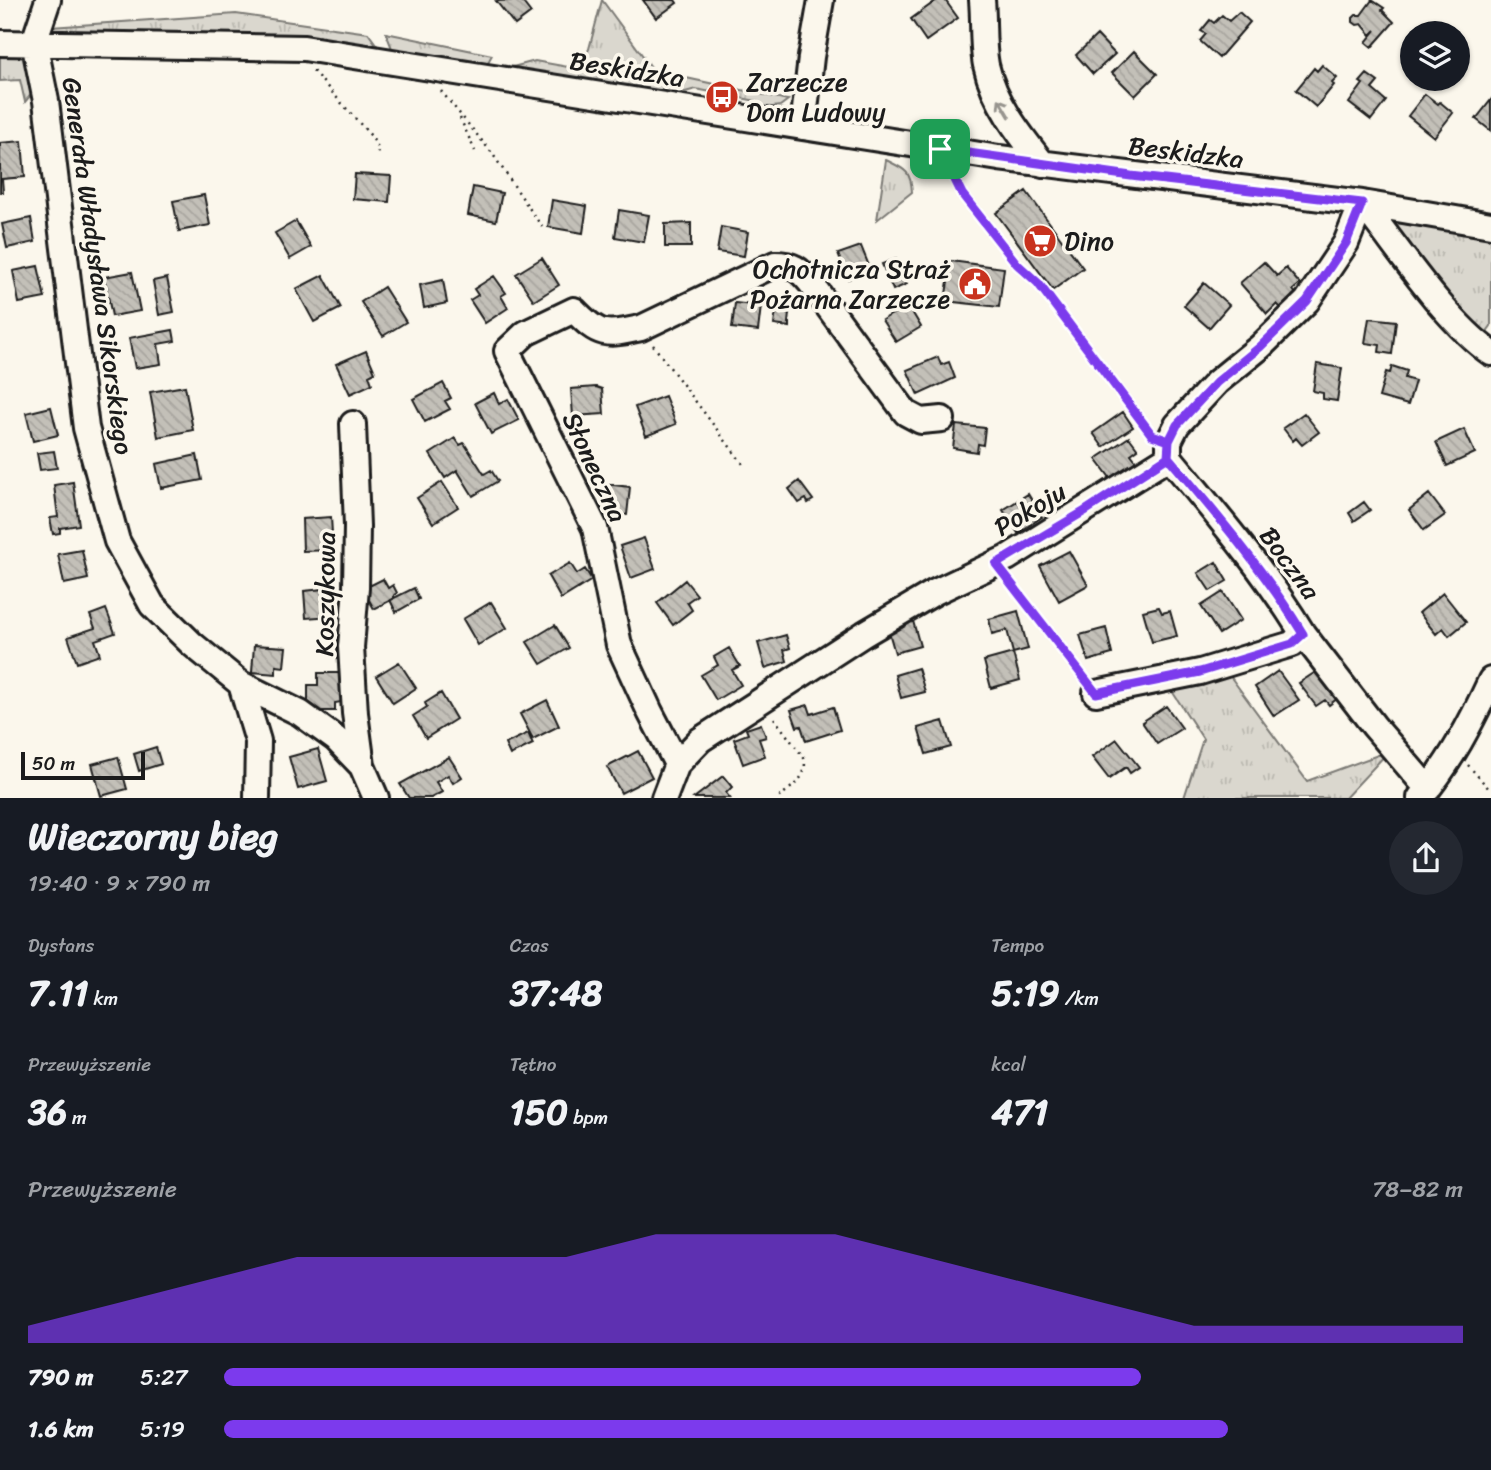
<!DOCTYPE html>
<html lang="pl">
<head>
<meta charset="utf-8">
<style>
	:root { --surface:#171b24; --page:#242831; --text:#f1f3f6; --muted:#9ea1a6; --accent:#7c3aed }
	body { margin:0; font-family:Sriracha,sans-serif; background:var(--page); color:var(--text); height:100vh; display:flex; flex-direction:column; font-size:26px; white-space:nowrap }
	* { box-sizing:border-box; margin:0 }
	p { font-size:23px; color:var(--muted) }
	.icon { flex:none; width:38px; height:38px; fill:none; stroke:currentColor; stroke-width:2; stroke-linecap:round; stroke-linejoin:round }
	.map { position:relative; height:798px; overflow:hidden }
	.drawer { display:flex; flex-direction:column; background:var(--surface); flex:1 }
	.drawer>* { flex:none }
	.buttons { position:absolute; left:1400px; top:21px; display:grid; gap:14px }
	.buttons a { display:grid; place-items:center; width:70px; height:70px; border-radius:50%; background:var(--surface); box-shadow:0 2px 5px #0004; font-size:35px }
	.scale { position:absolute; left:21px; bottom:18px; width:124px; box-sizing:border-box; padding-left:7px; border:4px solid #1c1c1c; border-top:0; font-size:19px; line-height:24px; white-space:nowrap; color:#1c1c1c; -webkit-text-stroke:5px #fbf7ec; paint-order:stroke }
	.pin { position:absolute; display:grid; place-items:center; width:60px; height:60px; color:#fff; margin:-30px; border-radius:14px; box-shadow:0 4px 10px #0006 }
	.round { display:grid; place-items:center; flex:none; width:74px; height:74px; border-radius:37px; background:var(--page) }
	.summary { display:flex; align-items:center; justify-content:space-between; height:119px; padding:0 28px }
	h1 { font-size:38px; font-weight:800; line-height:52px }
	.metrics { display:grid; grid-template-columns:repeat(3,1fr); gap:10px; height:119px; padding:7px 28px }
	.metrics div { display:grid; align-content:center }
	.metrics b { font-size:35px; font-weight:800 }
	.metrics small { font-size:19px; font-weight:400 }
	.metrics p { font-size:19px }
	.chart { height:196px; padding:14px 28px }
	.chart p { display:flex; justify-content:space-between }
	.chart svg { width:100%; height:126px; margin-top:7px; fill:var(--accent); opacity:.7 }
	ul { padding:0 28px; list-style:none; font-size:23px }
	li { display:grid; grid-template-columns:112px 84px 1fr; align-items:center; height:52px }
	li i { height:18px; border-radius:9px; background:var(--accent) }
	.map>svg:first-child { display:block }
	.grass { fill:url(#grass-tufts); stroke:#7b7a75; stroke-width:2 }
	.building { fill:url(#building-back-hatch); stroke:#1c1c1c; stroke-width:2 }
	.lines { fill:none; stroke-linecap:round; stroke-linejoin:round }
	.minor-casing { stroke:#1c1c1c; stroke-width:30 }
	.path { stroke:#1c1c1c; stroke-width:2.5; stroke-dasharray:2 5; stroke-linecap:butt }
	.minor { stroke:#fbf7ec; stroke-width:24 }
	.oneway { stroke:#97948e }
	.route-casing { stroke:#fff; stroke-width:14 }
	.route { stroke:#7c3aed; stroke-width:9 }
	.labels { text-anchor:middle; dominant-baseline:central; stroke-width:7; stroke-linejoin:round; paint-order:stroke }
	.street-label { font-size:26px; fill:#1c1c1c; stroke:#fbf7ec }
	.poi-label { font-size:26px; fill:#1c1c1c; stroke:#fbf7ec; text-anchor:start }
</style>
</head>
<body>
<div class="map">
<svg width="1491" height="798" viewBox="0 0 1491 798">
	<defs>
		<pattern id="grass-tufts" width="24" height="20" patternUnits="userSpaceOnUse" patternTransform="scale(1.75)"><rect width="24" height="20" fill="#dad7ce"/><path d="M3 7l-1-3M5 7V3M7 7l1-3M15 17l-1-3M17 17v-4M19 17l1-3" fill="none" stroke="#bab8b0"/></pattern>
		<pattern id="building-back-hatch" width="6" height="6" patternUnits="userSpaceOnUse" patternTransform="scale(1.75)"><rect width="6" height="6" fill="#c3c0b8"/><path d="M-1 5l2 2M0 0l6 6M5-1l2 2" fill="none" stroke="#a7a49e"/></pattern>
	</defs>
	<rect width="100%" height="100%" fill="#fbf7ec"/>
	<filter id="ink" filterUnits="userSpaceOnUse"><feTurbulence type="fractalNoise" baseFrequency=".0143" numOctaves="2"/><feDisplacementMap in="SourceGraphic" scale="14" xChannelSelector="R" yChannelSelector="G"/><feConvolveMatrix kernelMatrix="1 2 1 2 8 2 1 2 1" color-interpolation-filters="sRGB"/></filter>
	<g filter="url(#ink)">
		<path class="grass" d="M602 0 654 71 788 100 780 106 765 108 756 101 696 89 678 94 509 68 535 61 568 67 582 63 589 49Z
			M236 14 368 33 381 51 237 33 48 34 51 27Z
			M386 33 492 55 487 64 393 51Z
			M0 55H26L34 91 25 102 20 80 0 81Z
			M886 160C904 169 911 170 912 192L877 220Z
			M1398 223 1491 237V326L1480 341 1393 227Z
			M1227 672 1307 781 1389 751 1345 798H1184L1203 739 1168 685Z"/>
		<path class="building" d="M521 0 531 13 515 25 496 1Z
			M643 0H675L677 3 656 18Z
			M937 0H945L958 18 926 41 911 19Z
			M1372 0 1384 8 1382 10 1394 22 1372 47 1366 42 1376 30 1371 35 1362 24 1357 25 1353 22V18L1356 15H1361Z
			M1239 12 1250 22 1219 58 1200 41 1206 34 1201 31 1210 20 1214 23 1222 15 1229 21Z
			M1097 35 1115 54 1093 74 1076 55Z
			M1134 51 1157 74 1135 96 1112 73Z
			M1322 65 1337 78 1332 83 1334 85 1316 107 1296 90 1314 68 1317 71Z
			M1367 74 1378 82 1372 89 1386 101 1371 120 1349 103 1363 84 1360 82Z
			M1425 94 1438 104 1440 102 1453 113 1434 137 1408 116Z
			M1491 100V131L1476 119Z
			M22 141 25 177 2 179 3 192H0V143Z
			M355 174 391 176 389 202 353 199Z
			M473 187 502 193 496 221 468 215Z
			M1026 191 1083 268 1053 290 996 213Z
			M204 195 210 225 179 231 173 201Z
			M552 200 587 206 583 233 548 227Z
			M619 210 649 215 644 242 615 237Z
			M31 218 35 242 7 248 2 224Z
			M296 221 311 247 290 259 275 233Z
			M691 223V247H665V224Z
			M721 227 748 232 744 256 717 252Z
			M861 246 871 271 848 279 838 254Z
			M542 258 559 285 534 301 516 274Z
			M896 259 907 284 893 290 882 264Z
			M951 261 1004 268 999 307 945 301Z
			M1264 262 1277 276 1286 268 1300 284 1293 290 1296 294 1281 308 1277 304 1267 314 1240 283Z
			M38 266 45 298 19 303 13 271Z
			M132 272 140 311 112 316 104 277Z
			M323 275 341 308 314 322 296 289Z
			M494 276 506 293 501 296 508 308 485 323 470 300 478 295 474 289Z
			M167 278 174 312 159 315 153 281Z
			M443 280 447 303 424 308 420 285Z
			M1204 283 1229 305 1209 328 1184 306Z
			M384 287 406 322 383 336 361 302Z
			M777 302 790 304 788 323H790V327L774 325Z
			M735 303 761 306 758 331 732 328Z
			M908 305 921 327 896 342 882 320Z
			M1369 318 1396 321 1392 354 1379 352 1380 345 1365 343Z
			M173 330 175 341 158 344 161 364 135 368 129 338Z
			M366 351 375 372 369 375 372 384 350 394 336 364Z
			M938 357 941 365 949 362 955 378 918 395 907 370Z
			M1317 364 1342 368 1337 401 1323 399V393L1313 391Z
			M1392 366 1407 371 1405 378 1415 381 1408 405 1379 397 1386 372 1390 373Z
			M443 383 451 398 445 401 450 409 425 422 413 399Z
			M185 386 193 430 158 437 150 392Z
			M596 387 602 389 604 414 573 416 571 389Z
			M494 393 499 404 508 399 519 420 491 434 475 403Z
			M665 396 676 424 646 436 635 407Z
			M51 407 58 435 33 441 26 413Z
			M1123 412 1133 427 1103 447 1093 433Z
			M1304 413 1319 432 1302 445 1296 438 1293 441 1283 428Z
			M956 425 985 428 983 445 978 444 977 452 953 448Z
			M1464 429 1475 453 1447 466 1436 442Z
			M1129 437 1138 449 1131 454 1137 462 1111 479 1096 459Z
			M455 438 460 445 464 443 484 474 491 470 498 481 473 496 457 470 445 478 430 454Z
			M54 451 57 468 40 470 37 453Z
			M197 455 202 480 161 488 156 464Z
			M799 481 813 500 808 503 806 499 799 503 789 489Z
			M73 482 79 525 60 528V533L53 534 50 518 58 517 54 485Z
			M442 482 458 507 433 523 417 498Z
			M605 484 630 487 627 515 601 512Z
			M1028 494 1042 517 1018 533 1003 510Z
			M1429 494 1445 515 1424 530 1409 510Z
			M1364 502 1370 510 1354 521 1349 513Z
			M331 517 333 550 303 551 302 519Z
			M644 538 655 569 631 578 620 546Z
			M82 550 88 579 64 584 58 554Z
			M1069 551 1088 585 1059 601 1040 566Z
			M1216 562 1227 581 1210 591 1198 573Z
			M570 563 577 574 585 569 592 580 561 599 548 576Z
			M383 579 388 588 393 585 397 593 394 595 393 599 374 609 363 589Z
			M685 580 697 595 687 602 692 610 673 625 657 603Z
			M333 588 332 616 306 618 304 591Z
			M414 588 419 599 396 612 390 600Z
			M1223 592 1241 620 1219 634 1201 606Z
			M1443 593 1466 622 1449 636 1443 628 1436 634 1419 613Z
			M491 602 507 628 478 645 463 619Z
			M1159 607 1162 613 1170 611 1177 636 1152 642 1143 611Z
			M106 609 115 633 95 640 100 655 77 663 68 637 95 628 90 615Z
			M1018 611 1028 649 1013 653 1007 630 992 634 989 619Z
			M913 621 920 646 895 653 888 629Z
			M555 625 569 648 541 664 527 642Z
			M1106 628 1112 654 1088 661 1080 635Z
			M786 635 790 648 784 650 787 661 765 668 758 643Z
			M254 645 286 647 284 667 276 666V674L252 672Z
			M729 648 740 666 732 670 741 685 716 700 701 675 718 665 714 657Z
			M1013 653 1020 680 991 688 984 661Z
			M399 662 416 688 393 703 376 676Z
			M1323 667 1343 694 1329 705 1325 700 1316 706 1299 683Z
			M918 668 925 692 901 698 895 675Z
			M1278 671 1299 700 1274 716 1255 687Z
			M318 673H341V702L335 703V711H308V685H318Z
			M441 693 456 719 426 738 413 716 427 707 425 703Z
			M547 700 559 726 533 739 520 714Z
			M808 705 811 714 833 707 840 730 806 741 801 726 797 727 791 710Z
			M1166 706 1182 728 1157 744 1142 722Z
			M943 721 951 747 926 754 918 728Z
			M761 724 766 737 759 739 765 756 743 764 734 739 748 734 746 729Z
			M528 733 533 744 510 755 505 744Z
			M1117 739 1139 767 1130 773 1126 767 1109 779 1092 757Z
			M156 747 161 764 139 771 134 754Z
			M318 749 327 781 298 789 289 757Z
			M638 751 652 777 621 793 607 767Z
			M118 757 127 789 101 796 92 764Z
			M449 757 462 777 453 783 448 775 436 782 442 792 431 798H409L400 784Z
			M723 776 732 787 726 793 730 798H694Z"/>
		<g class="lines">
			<defs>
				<path id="minor" d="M48 0 34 42 46 101 86 428 117 541 152 605 192 644 241 684 300 713 336 739 362 766 376 798
					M982 0C984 21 982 45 986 65 994 102 1020 135 1043 164
					M0 43 304 48 999 158 1362 203 1491 225
					M803 127 811 57 821 0
					M1362 203C1398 248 1445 321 1491 353
					M353 424 357 526 356 588 351 647 355 713 362 766
					M1303 634 1374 726 1428 789
					M241 684 258 741 257 798
					M1096 693 1200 672 1292 644 1303 634C1265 571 1216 514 1169 457
					M677 764 650 712 619 645 595 528 507 351 526 333 574 310C599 336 605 336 641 328L775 264C793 264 799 269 810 282L906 413 921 421 942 419
					M664 798 677 764 700 740 864 634 935 592 1007 558 1169 457V441L1177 425 1217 382 1260 347 1307 301 1346 243 1362 203
					M1420 798C1450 764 1472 721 1491 680"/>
			</defs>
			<use href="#minor" class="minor-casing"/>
			<path class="path" d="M313 71 371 136 379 149 376 156
				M441 91 492 153 542 227
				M460 118 475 151
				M951 171C971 212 1004 252 1038 283L1150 432
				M653 345 743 464
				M1008 580 1084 677
				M774 718 804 758C809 778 791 787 778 798
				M1468 765 1491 791"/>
			<use href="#minor" class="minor"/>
		</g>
		<defs><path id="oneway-shaft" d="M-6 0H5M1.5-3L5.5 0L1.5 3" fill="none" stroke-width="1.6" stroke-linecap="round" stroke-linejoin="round" transform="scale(1.75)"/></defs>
		<use class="oneway" href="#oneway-shaft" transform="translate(1004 108) rotate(-121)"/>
	</g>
	<g class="lines" filter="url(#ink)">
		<defs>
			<path id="route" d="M940 149 962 194 1017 264 1038 283 1152 435 1169 441 1168 457 1085 511 996 564 1096 693 1200 672 1292 644 1303 634C1265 571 1216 514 1168 457L1169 441 1177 425 1217 382 1260 347 1307 301 1346 243 1362 203 1131 176 940 149"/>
		</defs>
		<use href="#route" class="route-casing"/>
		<use href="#route" class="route"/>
	</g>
	<defs>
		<symbol id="bus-disc" viewBox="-11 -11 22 22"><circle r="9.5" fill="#c8321e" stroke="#fbf7ec"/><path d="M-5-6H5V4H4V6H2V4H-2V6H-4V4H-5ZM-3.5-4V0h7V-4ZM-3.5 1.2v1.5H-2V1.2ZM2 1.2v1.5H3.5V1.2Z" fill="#fff"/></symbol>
		<symbol id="supermarket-disc" viewBox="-11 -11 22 22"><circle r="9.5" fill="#c8321e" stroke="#fbf7ec"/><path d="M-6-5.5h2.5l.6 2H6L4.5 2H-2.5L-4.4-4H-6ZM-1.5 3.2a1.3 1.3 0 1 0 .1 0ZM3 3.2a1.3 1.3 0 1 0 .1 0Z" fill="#fff"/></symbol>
		<symbol id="civic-disc" viewBox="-11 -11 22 22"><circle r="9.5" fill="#c8321e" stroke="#fbf7ec"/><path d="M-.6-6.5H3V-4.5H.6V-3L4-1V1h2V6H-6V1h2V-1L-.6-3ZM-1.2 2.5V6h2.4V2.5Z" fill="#fff"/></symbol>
	</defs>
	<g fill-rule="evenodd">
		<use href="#bus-disc" x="703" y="78" width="38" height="38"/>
		<use href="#supermarket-disc" x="1021" y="222" width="38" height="38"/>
		<use href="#civic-disc" x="956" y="265" width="38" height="38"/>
	</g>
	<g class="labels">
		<g class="street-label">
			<text transform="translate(627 69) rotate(9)">Beskidzka</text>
			<text transform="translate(1186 152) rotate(7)">Beskidzka</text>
			<text transform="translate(98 266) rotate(82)">Generała Władysława Sikorskiego</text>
			<text transform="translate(595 467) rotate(65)">Słoneczna</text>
			<text transform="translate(1030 509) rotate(-31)">Pokoju</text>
			<text transform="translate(1290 563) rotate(54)">Boczna</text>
			<text transform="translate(325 594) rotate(-89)">Koszykowa</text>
		</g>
		<g class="poi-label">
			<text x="746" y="82">Zarzecze<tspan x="746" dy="30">Dom Ludowy</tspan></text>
			<text x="1064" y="241">Dino</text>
			<text x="950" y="269" text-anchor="end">Ochotnicza Straż<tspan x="950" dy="30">Pożarna Zarzecze</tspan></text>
		</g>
	</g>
</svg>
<div class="buttons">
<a><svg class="icon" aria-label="layers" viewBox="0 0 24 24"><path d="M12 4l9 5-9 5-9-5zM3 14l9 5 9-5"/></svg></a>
</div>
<div class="scale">50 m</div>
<div class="pin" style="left:940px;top:149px;background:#1e9e55"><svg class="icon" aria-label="arrive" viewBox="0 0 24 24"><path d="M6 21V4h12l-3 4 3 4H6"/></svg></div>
</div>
<section class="drawer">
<div class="summary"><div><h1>Wieczorny bieg</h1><p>19:40 · 9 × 790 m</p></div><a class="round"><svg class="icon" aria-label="share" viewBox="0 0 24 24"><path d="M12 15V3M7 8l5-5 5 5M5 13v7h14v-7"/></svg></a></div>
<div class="metrics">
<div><p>Dystans</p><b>7.11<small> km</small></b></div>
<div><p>Czas</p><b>37:48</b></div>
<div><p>Tempo</p><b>5:19<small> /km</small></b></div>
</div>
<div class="metrics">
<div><p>Przewyższenie</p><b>36<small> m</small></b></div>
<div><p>Tętno</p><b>150<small> bpm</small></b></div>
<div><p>kcal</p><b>471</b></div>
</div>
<div class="chart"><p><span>Przewyższenie</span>78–82 m</p>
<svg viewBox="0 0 160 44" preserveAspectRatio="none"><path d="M0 44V38L10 30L20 22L30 14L40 14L50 14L60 14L70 6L80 6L90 6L100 14L110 22L120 30L130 38L140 38L150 38L160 38V44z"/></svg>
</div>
<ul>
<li><b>790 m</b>5:27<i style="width:74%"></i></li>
<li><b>1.6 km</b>5:19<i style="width:81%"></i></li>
</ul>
</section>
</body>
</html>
